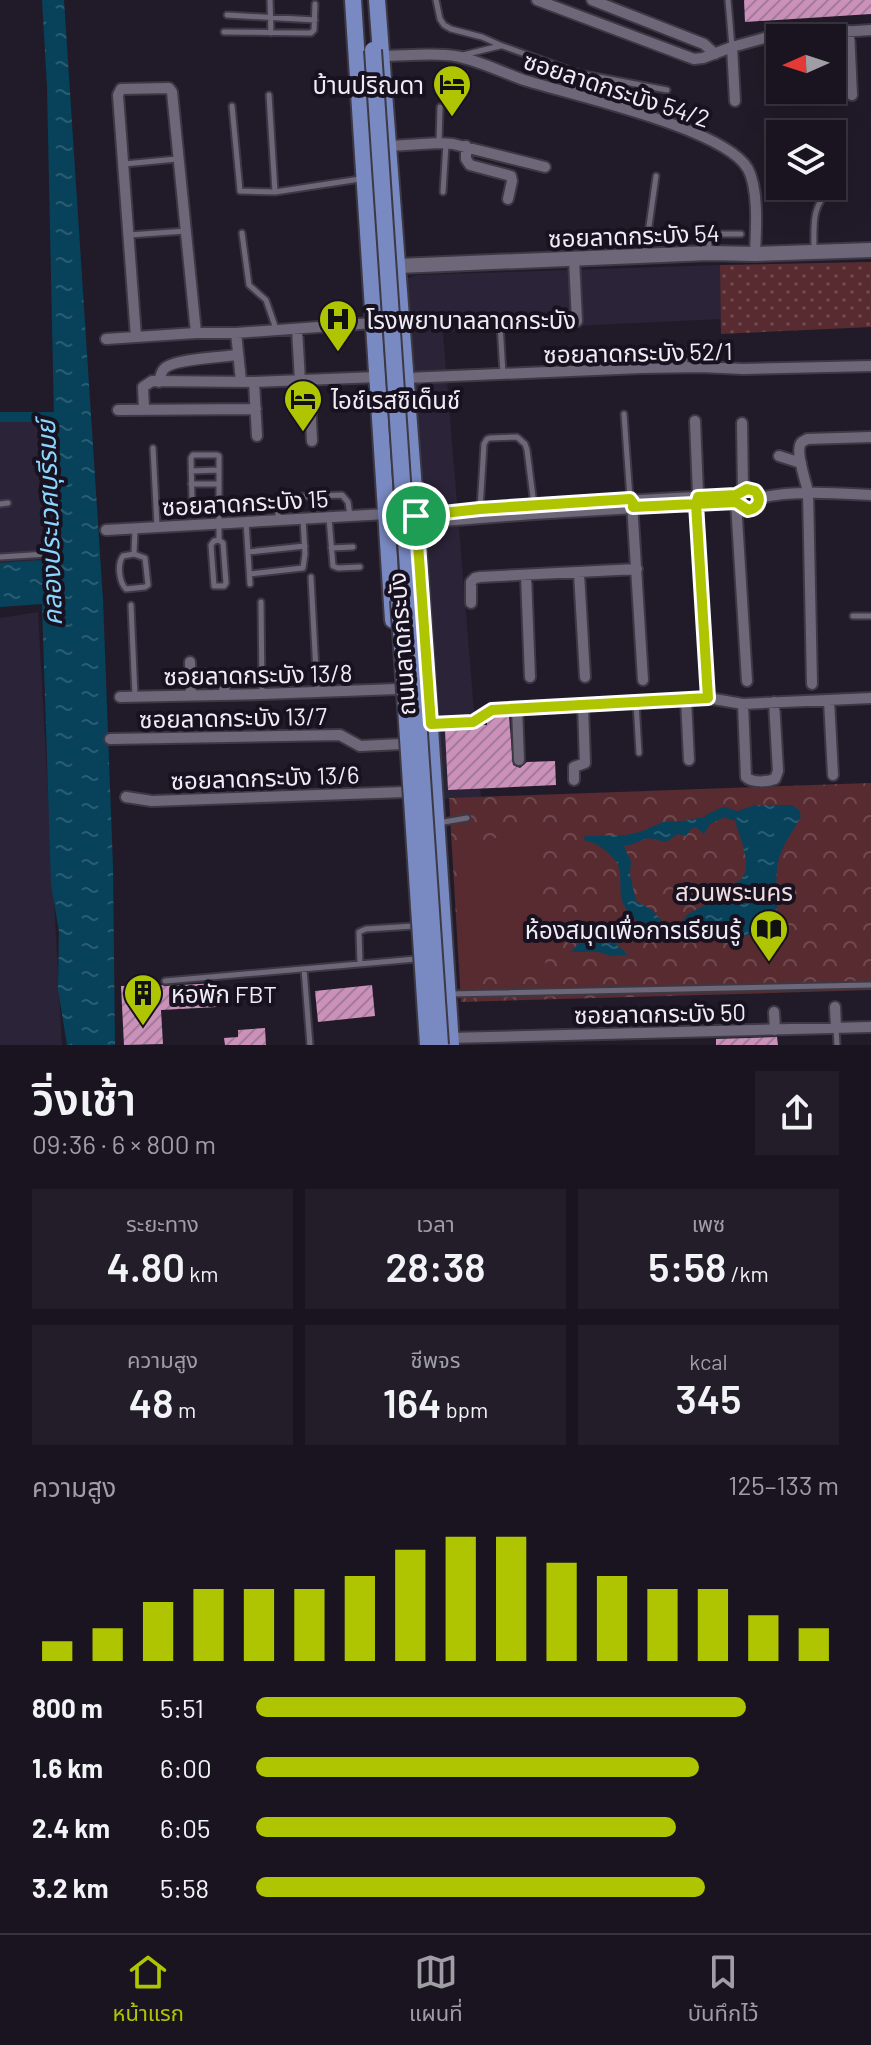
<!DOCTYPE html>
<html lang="th">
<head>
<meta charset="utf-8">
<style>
	:root { --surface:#19141f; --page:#221d28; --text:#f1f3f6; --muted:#9f9ea4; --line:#37333d; --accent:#b0c502 }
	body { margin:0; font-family:Barlow,"Noto Sans Thai",sans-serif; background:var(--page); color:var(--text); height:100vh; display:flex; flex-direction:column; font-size:30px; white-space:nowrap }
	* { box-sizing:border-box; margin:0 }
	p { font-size:26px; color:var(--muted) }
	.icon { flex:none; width:44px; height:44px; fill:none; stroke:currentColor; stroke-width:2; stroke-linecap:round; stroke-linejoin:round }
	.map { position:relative; height:1045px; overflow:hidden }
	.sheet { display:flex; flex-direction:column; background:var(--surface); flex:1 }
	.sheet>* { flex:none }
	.needle { width:52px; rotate:267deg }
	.controls { position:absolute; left:766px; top:24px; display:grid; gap:16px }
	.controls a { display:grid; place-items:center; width:80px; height:80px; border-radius:0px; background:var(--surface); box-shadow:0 8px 32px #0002,0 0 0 2px var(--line); font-size:40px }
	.pin { position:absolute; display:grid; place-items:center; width:68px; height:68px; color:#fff; margin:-34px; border:4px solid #fff; border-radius:50%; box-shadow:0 2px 8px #0007 }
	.round { display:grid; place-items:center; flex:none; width:84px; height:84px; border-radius:0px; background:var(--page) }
	.head { display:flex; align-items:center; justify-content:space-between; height:136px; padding:0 32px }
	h1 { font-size:44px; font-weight:600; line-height:60px }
	.metrics { display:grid; grid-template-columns:repeat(3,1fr); gap:12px; height:136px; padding:8px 32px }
	.metrics div { display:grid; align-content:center; border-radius:0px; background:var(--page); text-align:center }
	.metrics b { font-size:40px; font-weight:600 }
	.metrics small { font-size:22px; font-weight:400 }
	.metrics p { font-size:22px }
	.chart { height:224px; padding:16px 32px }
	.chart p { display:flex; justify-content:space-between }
	.chart svg { width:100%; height:144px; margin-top:8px; stroke:var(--accent); stroke-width:6 }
	ul { padding:0 32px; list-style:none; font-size:26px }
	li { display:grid; grid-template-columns:128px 96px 1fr; align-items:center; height:60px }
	li i { height:20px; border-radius:10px; background:var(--accent) }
	.tab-bar { display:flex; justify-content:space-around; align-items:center; height:112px; border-top:2px solid var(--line); background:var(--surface); font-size:22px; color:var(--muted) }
	.tab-bar a { display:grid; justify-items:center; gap:4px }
	.tab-bar .selected { color:var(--accent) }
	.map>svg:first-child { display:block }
	.built { fill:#2b2337 }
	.grass { fill:url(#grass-dots) }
	.park { fill:url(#park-crowns) }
	.garden { fill:#582b31 }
	.water { fill:url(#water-ripples) }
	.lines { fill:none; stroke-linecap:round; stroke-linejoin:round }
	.canal { stroke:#07415a; stroke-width:10 }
	.building { fill:url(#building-hatch) }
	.service-casing { stroke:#3d3944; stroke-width:9 }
	.minor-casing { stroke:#3d3944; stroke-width:14 }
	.secondary-casing { stroke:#3d3944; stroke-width:18 }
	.primary-casing { stroke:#3d3944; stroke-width:20 }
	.service { stroke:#6e6779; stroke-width:5 }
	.minor { stroke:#6e6779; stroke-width:10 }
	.secondary { stroke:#6e6779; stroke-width:14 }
	.primary { stroke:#7989c2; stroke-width:16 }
	.primary-bridge-casing { stroke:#3d3944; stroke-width:20; stroke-linecap:butt }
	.primary-bridge { stroke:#7989c2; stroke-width:16 }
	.route-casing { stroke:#fff; stroke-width:16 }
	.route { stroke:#b0c502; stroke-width:10 }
	.labels { text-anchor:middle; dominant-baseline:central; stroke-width:8; stroke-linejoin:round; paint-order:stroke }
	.poi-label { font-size:24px; fill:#f0ecf6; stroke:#181220; text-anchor:start }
	.street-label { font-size:24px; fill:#f0ecf6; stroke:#181220 }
	.park-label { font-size:24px; fill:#f1dcde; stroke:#181220 }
	.water-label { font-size:26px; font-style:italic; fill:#8bd6ff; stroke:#181220 }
</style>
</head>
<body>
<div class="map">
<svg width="871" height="1045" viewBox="0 0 871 1045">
	<defs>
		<pattern id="grass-dots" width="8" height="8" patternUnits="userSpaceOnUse" patternTransform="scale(2)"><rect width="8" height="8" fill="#582b31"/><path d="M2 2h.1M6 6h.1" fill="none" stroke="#704a4f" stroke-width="1.8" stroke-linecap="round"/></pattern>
		<pattern id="park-crowns" width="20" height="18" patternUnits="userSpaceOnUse" patternTransform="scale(2)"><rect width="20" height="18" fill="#582b31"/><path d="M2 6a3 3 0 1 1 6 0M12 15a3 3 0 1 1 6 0" fill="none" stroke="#704a4f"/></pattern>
		<pattern id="water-ripples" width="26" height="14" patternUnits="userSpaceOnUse" patternTransform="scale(2)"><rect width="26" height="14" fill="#07415a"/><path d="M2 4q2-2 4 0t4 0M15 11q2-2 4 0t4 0" fill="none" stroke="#2b5d72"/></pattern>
		<pattern id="building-hatch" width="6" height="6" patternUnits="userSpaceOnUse" patternTransform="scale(2)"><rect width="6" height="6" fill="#cb91ba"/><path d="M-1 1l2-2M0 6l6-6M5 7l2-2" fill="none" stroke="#a47b98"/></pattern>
	</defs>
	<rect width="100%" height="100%" fill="#211b29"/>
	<path class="built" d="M720 265 721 319 443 332 481 797 439 799 406 279 416 275Z
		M53 416 57 560 0 563V419Z
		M38 612 62 1045H0V618Z"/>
	<path class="grass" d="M871 262V327L721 334 720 265Z"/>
	<path class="park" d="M871 783V990L461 1002 449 798Z"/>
	<path class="garden" d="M537 832 546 973 464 976 456 844Z"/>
	<path class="water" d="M42 0H64L103 600 113 867 115 1045H67L58 989 59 932 51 884 42 604 0 607V563L57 559 47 87Z
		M755 805H792L799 810 801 816C792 834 779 848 777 869 775 882 779 895 777 908 769 918 758 933 745 936 729 941 675 940 658 935 651 933 634 919 629 913 615 897 624 880 618 865 616 859 602 847 596 844 592 842 588 842 584 840V837L587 836 626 835 640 832 663 822 683 821 704 817 709 819 710 824 704 834 696 827 691 829 686 836 678 834 666 842 648 838 630 845H626L624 847 631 861 630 875 636 901 652 910 668 927 673 928 680 924 688 914 707 904 729 886 740 881 743 876 746 870V860L743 846 733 815 735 812Z
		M595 924 628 955 611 956 599 952H571Z"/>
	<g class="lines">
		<path class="canal" d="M0 417H63
			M709 819 724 812 733 815"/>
	</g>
	<path class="building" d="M744 0H871V14L745 22Z
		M509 716 513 765 520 768 527 762 555 761 556 785 448 790 445 731 474 730 482 725H487V722L492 718Z
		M216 983 217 1007 161 1010 163 1044 124 1045 121 986 161 985 165 986Z
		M372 985 375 1016 318 1022 315 991Z
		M265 1028 266 1045H225L224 1038 238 1037V1030Z
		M777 1037 778 1045H716V1039Z"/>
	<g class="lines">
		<defs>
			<path id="service" d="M270 0 271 33
				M436 0 440 19 444 25 451 29 482 37 500 45 578 73 573 93
				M728 0 732 47
				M227 15 315 20
				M224 32 311 33 314 30 315 4
				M463 55 500 46
				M578 73 667 90
				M269 95 275 192
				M232 106 240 191 275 192 360 179
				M439 142 440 107
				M124 164 177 159
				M443 192 446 144
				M242 233 249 285 266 300 276 329
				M129 235 186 231
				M814 250C814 224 811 207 831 188
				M709 252V234H741
				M645 255 656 176
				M500 324 503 374
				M684 366 686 353C704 341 712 350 715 368
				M624 414 630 499
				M153 448 157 526
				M191 471 219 470
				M191 484H219
				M0 504 8 503
				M480 509 484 444 487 439 490 438 517 437 525 444 527 450 534 505
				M278 518V504L283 497 342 495 348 502 350 516
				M329 518 333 566 338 568 360 567
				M246 522 250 584
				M219 540 214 541 211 545 214 586H224L226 583 223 543 219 540V456L217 455H193L191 458 192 500 195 503 220 502
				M331 548 353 547
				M248 552 305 546
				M134 554 145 558 148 585 145 587 126 589C119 582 117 564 123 556L134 554 135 530
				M0 557 47 554
				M250 574 303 568 305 554 303 519
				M311 577 317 691
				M261 602 262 693
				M131 605 135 696
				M853 616H871
				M636 702 639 753
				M438 823 467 818
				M360 964 359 932 366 929 414 926
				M304 969 310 1045
				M165 981 416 959
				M449 994 871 985
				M836 1028 837 1045"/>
			<path id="minor" d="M537 0 694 59 703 58 732 47 768 37 871 30
				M592 0 704 44 715 54
				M849 31 852 95
				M732 47 735 101
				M382 56C402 56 436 52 455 56 478 60 501 72 524 80 571 95 725 128 748 169 759 190 756 230 755 254
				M792 90 793 99
				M389 146 439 143 453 144 545 167
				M466 146V159L470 165 511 176 512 181 508 199
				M574 259 577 321
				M297 329 300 381
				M236 333 241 381
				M136 337 118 95 121 89 169 88 172 92 196 333
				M106 339 196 333H236L373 323
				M407 378 641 368 701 367 743 369 871 366
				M309 380 312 441
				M159 382C160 378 161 372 164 369 172 359 223 357 237 355
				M254 382 257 436
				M144 409 143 387 152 381 254 382 377 377
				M118 410 256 409
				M695 421 698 493 696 504 708 698
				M742 423 743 491
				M779 456 801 463
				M739 499a10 10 0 1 1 20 0a10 10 0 1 1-20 0Z
				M759 498C796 490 833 493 871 495
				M736 502 747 681
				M632 503 643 680
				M416 516C523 507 629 500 736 495L741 493
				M417 523 533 514 736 502 740 505
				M106 530 386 514
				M579 573 585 677
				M526 575 530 677
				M471 603V582L475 578 480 577 637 569
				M190 662 191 695
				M191 675C199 675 218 672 223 681 225 685 224 690 225 695
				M812 684 808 492C806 482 795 452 801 443 802 441 805 441 807 439L871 437
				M120 697 262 694 397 689
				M686 699 689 760
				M829 700 833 775
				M743 704 746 777C752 783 767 782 775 779L778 771 774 702
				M517 708 519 760
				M431 724 473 722 488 711 495 709 708 698 743 704 871 698
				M110 739 340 735 360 746 402 744
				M574 780V767L585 763 583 706
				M126 797 152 801 405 792
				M835 1007 836 1028
				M774 1012 775 1030
				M450 1038 871 1027"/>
			<path id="secondary" d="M398 266 709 253 755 254 871 250"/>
			<path id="primary" d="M353 0 393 620
				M377 0 416 516 451 1045"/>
		</defs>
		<use href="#service" class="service-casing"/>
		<use href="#minor" class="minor-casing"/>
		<use href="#secondary" class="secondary-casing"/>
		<use href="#primary" class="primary-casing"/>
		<use href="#service" class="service"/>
		<use href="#minor" class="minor"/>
		<use href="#secondary" class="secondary"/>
		<use href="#primary" class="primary"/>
		<defs>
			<path id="primary-bridge" d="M373 50 440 1045
				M399 600 428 1045"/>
		</defs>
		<use href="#primary-bridge" class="primary-bridge-casing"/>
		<use href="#primary-bridge" class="primary-bridge"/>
	</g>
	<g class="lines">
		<defs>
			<path id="route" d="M416 516 431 724 473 722 492 710 708 698 696 504 698 497 736 495 747 489 755 491C762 499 759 508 748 510L736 502 633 507V503L630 499 480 509 416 516"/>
		</defs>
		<use href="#route" class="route-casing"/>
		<use href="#route" class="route"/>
	</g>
	<defs>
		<symbol id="hotel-pin" viewBox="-11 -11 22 30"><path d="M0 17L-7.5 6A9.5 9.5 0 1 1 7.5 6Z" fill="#b0c502" stroke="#181220"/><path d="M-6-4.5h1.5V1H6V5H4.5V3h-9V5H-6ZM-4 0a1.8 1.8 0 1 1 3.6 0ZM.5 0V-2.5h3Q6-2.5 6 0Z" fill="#111"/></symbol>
		<symbol id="hospital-pin" viewBox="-11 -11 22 30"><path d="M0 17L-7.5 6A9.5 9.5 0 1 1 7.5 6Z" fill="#b0c502" stroke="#181220"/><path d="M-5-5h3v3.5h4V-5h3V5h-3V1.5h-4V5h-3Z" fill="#111"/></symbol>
		<symbol id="library-pin" viewBox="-11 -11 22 30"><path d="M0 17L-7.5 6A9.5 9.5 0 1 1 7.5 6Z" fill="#b0c502" stroke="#181220"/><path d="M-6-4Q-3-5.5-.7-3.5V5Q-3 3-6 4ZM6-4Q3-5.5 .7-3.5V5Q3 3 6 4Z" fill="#111"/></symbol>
		<symbol id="building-pin" viewBox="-11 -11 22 30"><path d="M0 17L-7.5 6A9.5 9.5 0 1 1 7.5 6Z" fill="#b0c502" stroke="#181220"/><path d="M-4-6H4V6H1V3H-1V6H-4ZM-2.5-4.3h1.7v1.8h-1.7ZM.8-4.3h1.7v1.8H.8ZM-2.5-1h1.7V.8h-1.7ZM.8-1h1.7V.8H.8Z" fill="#111"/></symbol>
	</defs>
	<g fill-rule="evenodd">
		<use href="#hotel-pin" x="430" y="62" width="44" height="60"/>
		<use href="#hospital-pin" x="316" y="297" width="44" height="60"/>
		<use href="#hotel-pin" x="281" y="377" width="44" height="60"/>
		<use href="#library-pin" x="747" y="907" width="44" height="60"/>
		<use href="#building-pin" x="121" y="971" width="44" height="60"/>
	</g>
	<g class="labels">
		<g class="poi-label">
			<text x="424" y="84" text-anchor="end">บ้านปริณดา</text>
			<text x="366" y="319">โรงพยาบาลลาดกระบัง</text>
			<text x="331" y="399">ไอช์เรสซิเด็นช์</text>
			<text x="741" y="929" text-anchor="end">ห้องสมุดเพื่อการเรียนรู้</text>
			<text x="171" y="993">หอพัก FBT</text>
		</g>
		<g class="street-label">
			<text transform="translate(617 89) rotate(18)">ซอยลาดกระบัง 54/2</text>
			<text transform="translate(634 235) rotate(-2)">ซอยลาดกระบัง 54</text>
			<text transform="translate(638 352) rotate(-1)">ซอยลาดกระบัง 52/1</text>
			<text transform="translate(245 502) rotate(-3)">ซอยลาดกระบัง 15</text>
			<text transform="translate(401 644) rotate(-94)">ถนนลาดกระบัง</text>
			<text transform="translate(258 674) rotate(-1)">ซอยลาดกระบัง 13/8</text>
			<text transform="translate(233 717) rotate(-1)">ซอยลาดกระบัง 13/7</text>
			<text transform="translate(265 777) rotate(-2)">ซอยลาดกระบัง 13/6</text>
			<text transform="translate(660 1013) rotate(-1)">ซอยลาดกระบัง 50</text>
		</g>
		<g class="park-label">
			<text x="734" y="891">สวนพระนคร</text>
		</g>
		<g class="water-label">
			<text transform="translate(48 523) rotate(-92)">คลองประเวศบุรีรมย์</text>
		</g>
	</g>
</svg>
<div class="controls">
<a><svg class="needle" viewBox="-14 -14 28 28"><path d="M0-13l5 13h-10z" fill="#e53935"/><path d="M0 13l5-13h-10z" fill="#9f9ea4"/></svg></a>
<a><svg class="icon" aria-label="layers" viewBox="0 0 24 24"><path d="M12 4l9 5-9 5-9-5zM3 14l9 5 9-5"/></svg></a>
</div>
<div class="pin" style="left:416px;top:516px;background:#1e9e55"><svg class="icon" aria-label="arrive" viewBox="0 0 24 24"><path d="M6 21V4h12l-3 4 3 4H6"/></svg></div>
</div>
<section class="sheet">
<div class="head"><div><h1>วิ่งเช้า</h1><p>09:36 · 6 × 800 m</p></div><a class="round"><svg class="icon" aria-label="share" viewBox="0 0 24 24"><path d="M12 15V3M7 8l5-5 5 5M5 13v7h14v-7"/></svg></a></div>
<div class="metrics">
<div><p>ระยะทาง</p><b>4.80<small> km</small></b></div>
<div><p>เวลา</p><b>28:38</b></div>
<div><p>เพซ</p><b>5:58<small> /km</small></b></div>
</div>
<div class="metrics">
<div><p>ความสูง</p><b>48<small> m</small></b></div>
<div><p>ชีพจร</p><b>164<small> bpm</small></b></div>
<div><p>kcal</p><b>345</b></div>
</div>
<div class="chart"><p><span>ความสูง</span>125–133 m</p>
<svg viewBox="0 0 160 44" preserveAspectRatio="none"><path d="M5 44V38M15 44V34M25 44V26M35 44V22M45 44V22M55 44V22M65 44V18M75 44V10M85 44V6M95 44V6M105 44V14M115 44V18M125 44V22M135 44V22M145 44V30M155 44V34"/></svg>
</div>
<ul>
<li><b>800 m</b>5:51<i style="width:84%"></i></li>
<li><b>1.6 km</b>6:00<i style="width:76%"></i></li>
<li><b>2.4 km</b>6:05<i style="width:72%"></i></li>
<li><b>3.2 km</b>5:58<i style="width:77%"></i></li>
</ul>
</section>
<nav class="tab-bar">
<a class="selected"><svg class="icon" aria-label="home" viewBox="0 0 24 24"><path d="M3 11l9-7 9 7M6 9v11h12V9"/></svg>หน้าแรก</a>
<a><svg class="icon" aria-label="map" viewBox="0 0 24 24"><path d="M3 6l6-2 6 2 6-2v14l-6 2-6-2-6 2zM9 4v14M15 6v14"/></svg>แผนที่</a>
<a><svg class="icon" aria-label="saved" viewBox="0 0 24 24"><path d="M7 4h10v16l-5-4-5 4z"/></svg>บันทึกไว้</a>
</nav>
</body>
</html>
